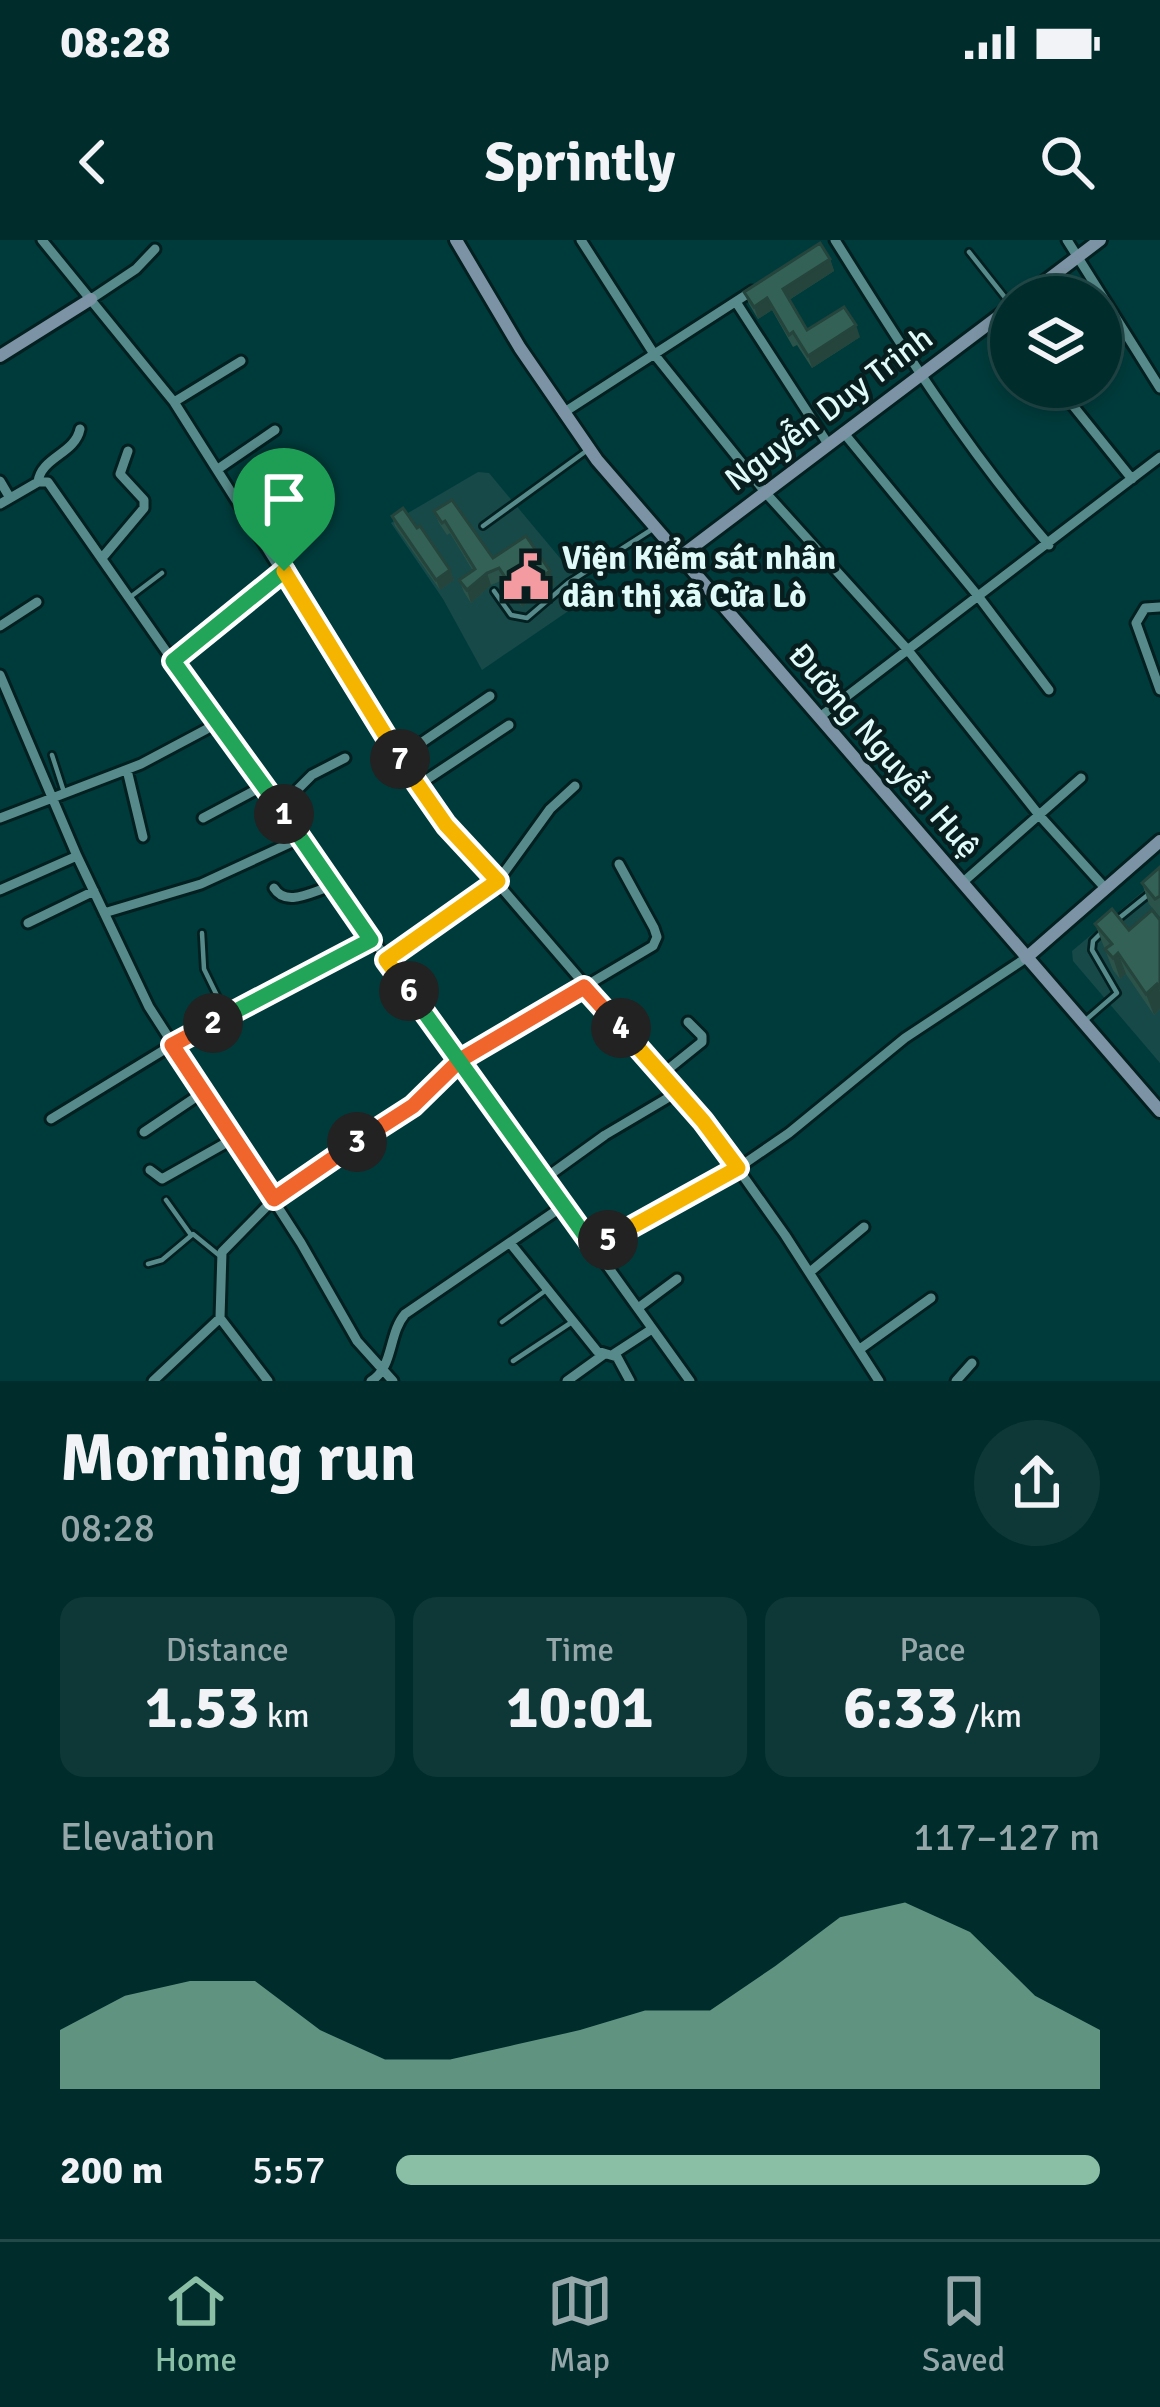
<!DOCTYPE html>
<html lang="en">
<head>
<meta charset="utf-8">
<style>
	:root { --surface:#002c2c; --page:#0e3838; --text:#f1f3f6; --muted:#95a7a9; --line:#224848; --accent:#8abfa5 }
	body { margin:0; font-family:Signika,sans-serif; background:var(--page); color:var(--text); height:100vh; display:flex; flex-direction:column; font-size:45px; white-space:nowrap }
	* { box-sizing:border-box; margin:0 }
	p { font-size:39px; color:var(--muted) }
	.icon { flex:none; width:66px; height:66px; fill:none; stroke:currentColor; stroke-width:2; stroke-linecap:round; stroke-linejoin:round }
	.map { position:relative; height:1141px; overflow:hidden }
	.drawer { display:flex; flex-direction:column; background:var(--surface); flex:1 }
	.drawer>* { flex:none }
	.controls { position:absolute; left:990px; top:36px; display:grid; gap:24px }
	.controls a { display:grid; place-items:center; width:132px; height:132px; border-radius:50%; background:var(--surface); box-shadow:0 6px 18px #0003,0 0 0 3px var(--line); font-size:60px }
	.pin { position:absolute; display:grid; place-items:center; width:102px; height:102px; color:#fff; margin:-123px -51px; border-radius:50% 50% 50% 0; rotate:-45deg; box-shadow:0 0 12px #0007 }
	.pin .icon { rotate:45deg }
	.km { position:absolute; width:60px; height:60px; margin:-30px; border-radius:50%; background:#222; color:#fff; font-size:33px; line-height:60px; text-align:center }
	.round { display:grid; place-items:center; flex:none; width:126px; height:126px; border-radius:63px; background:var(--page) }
	.overview { display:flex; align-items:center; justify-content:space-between; height:204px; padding:0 60px }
	h1 { font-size:66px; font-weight:700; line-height:90px }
	.metrics { display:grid; grid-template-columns:repeat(3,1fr); gap:18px; height:204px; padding:12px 60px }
	.metrics div { display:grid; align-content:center; border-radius:24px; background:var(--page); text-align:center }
	.metrics b { font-size:60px; font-weight:700 }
	.metrics small { font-size:33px; font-weight:400 }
	.metrics p { font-size:33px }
	.chart { height:336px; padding:24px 60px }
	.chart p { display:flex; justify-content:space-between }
	.chart svg { width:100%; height:216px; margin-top:12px; fill:var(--accent); opacity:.7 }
	ul { padding:0 60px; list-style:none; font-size:39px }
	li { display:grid; grid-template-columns:192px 144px 1fr; align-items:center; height:90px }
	li i { height:30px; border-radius:15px; background:var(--accent) }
	.status { display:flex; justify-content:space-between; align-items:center; height:84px; padding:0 60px; background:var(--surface); direction:ltr }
	.status svg { height:33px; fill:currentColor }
	header { display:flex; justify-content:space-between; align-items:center; height:156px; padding:0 60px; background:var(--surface); font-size:54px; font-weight:700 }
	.tab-bar { display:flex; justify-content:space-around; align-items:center; height:168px; border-top:3px solid var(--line); background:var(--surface); font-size:33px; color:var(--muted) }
	.tab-bar a { display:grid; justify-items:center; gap:6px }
	.tab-bar .current { color:var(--accent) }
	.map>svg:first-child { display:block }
	.built { fill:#174949 }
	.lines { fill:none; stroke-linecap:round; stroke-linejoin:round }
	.lane-casing { stroke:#031f1f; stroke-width:10 }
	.street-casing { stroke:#031f1f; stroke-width:15 }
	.secondary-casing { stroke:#031f1f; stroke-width:18 }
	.lane { stroke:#578a8a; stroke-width:4.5 }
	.street { stroke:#578a8a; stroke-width:9 }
	.secondary { stroke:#7b93a4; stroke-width:12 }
	.wall { fill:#2c5349 }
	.shaded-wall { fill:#24443c }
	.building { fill:#336155; stroke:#24443c; stroke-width:3 }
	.split-1-casing { stroke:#fff; stroke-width:24 }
	.split-2-casing { stroke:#fff; stroke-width:24 }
	.split-3-casing { stroke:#fff; stroke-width:24 }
	.split-4-casing { stroke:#fff; stroke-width:24 }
	.split-5-casing { stroke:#fff; stroke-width:24 }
	.split-6-casing { stroke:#fff; stroke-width:24 }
	.split-7-casing { stroke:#fff; stroke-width:24 }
	.split-8-casing { stroke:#fff; stroke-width:24 }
	.split-1 { stroke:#22a559; stroke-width:15 }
	.split-2 { stroke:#22a559; stroke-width:15 }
	.split-3 { stroke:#f0652b; stroke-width:15 }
	.split-4 { stroke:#f0652b; stroke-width:15 }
	.split-5 { stroke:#f5b400; stroke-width:15 }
	.split-6 { stroke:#22a559; stroke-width:15 }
	.split-7 { stroke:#f5b400; stroke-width:15 }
	.split-8 { stroke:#f5b400; stroke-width:15 }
	.labels { text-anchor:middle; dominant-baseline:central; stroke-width:9; stroke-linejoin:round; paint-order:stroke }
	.street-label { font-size:33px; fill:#e0fafa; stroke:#081e1e }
	.poi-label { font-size:33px; font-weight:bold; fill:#e0fafa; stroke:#081e1e; text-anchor:start }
</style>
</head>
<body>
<div class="status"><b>08:28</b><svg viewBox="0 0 49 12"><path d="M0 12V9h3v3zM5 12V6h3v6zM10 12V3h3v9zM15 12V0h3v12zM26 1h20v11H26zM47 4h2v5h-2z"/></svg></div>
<header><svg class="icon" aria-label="back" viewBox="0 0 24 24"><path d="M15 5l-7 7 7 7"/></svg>Sprintly<svg class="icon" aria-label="search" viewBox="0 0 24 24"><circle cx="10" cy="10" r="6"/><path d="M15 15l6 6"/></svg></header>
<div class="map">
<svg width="1160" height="1141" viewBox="0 0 1160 1141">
	<rect width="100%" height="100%" fill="#003b3b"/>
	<path class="built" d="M478 232 489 233 585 348 583 361 482 430 443 359 391 283Z
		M1160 637V823L1073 721 1072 711Z"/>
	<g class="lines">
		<defs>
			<path id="lane" d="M969 12 1011 65
				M483 286 589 209
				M494 351 511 375 527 378 568 343 651 290
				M129 358 162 333
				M52 515 64 552
				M1118 679 1160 645
				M202 693 204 729 227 776
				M1087 779 1117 753 1092 710 1093 701 1100 694
				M166 960 191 995
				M148 1024 162 1020 193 994 220 1016
				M502 1082 545 1051
				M513 1121 572 1082"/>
			<path id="street" d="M42 0 174 162 426 560 714 895 785 995 879 1141
				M581 0 654 114 765 252 907 409 1039 575 1105 648
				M835 0C901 106 967 210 1049 305
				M1067 0 1160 148
				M91 59 136 29 155 9
				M736 62 828 204
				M1058 147 1132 239
				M174 162 241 121
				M563 173 752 51
				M843 192 978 356 1049 450
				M218 229 275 190
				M0 241 10 258
				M38 242C41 217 75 214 80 189
				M0 264 38 242H48L173 421
				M102 318 144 268V260L120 234 128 211
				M284 331 173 421 690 1141
				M1160 367 1145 368 1136 383 1160 450
				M0 386 37 362
				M0 435 77 616 149 767 301 1003 357 1101 393 1141
				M821 476 1160 217
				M399 518 490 456
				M127 530 143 597
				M417 546 509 485
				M279 568 312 535 345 518
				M0 578 141 524 220 482
				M203 578 263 546
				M962 643 1081 538
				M274 648C286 668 313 651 332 646
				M0 650 77 616
				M104 673 201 644 301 598
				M28 683 94 651
				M386 720 498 641 550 569 575 546
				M661 835 702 802V796L688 782
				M51 879 172 805 371 700
				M144 892 202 853
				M150 930 162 939 233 899
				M544 939 605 895 676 853
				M511 1004 597 1111 617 1117 630 1141
				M594 1008 738 928 789 893 905 798 1026 718
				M810 1032 864 987
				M638 1068 677 1039
				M220 1078 268 1141
				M860 1109 931 1058
				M612 1115 652 1089
				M153 1141 220 1078 222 1012 274 959 413 866 459 821 653 706 657 697 654 688 619 624
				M371 1141C394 1127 388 1094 405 1074L563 966
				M567 1141 603 1115
				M956 1141 972 1123"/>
			<path id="secondary" d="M456 0 520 108 597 220 1160 871
				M1025 57 1100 0
				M0 116 91 59
				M681 316 1011 67
				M1026 718 1160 601"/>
		</defs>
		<use href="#lane" class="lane-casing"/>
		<use href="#street" class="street-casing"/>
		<use href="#secondary" class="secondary-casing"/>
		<use href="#lane" class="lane"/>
		<use href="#street" class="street"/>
		<use href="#secondary" class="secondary"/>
	</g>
	<path class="wall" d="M830 19 834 31 789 60 807 90 860 97 812 128 797 105 793 107 772 70 758 79 749 64 744 52Z
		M434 271 493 318 555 344 522 367 503 340 491 345 471 363 464 352 459 340 473 331 450 293 447 295 439 283Z
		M392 276 417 288 450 330 454 340 440 350 395 286Z
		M1160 627V677L1149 664 1142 643Z
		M1160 680V769L1154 775 1126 734 1120 739 1113 730 1095 684 1129 690Z"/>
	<path class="shaded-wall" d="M830 19 834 31 787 61 783 49Z
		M767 58 772 70 758 79 754 67Z
		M856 85 860 97 812 128 808 116Z
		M450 330 454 340 440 350 436 340Z
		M550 331 555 344 522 367 517 355Z
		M487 333 491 345 471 363 467 350Z
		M1118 713 1126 734 1120 739 1113 718Z
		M1157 744 1160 752V769L1154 775 1146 754Z"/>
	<path class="building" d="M820 3 830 19 783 49 807 90 844 67 856 85 808 116 793 92 789 95 767 58 754 67 744 52Z
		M452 260 493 318 526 296 550 331 517 355 499 328 487 333 467 350 459 340 475 329 445 281 442 283 434 271Z
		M403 268 417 288 420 286 450 330 436 340 392 276Z
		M1160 627V656L1155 659 1142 643Z
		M1112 669 1129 690 1152 670 1160 680V748L1157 744 1146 754 1118 713 1113 718 1105 709 1112 704 1095 684Z"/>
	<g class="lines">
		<defs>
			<path id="split-1" d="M284 574 173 421 284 331"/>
			<path id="split-2" d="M213 783 371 700 284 574"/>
			<path id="split-3" d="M213 783 172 805 274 959 357 902"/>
			<path id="split-4" d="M357 902 413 866 460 820 584 747 621 788"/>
			<path id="split-5" d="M608 1000 738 928 703 881 621 788"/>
			<path id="split-6" d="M409 751 594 1008 608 1000"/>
			<path id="split-7" d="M400 519 446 585 498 641 386 720 409 751"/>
			<path id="split-8" d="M284 331 400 519"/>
		</defs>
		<use href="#split-1" class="split-1-casing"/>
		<use href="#split-2" class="split-2-casing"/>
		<use href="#split-3" class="split-3-casing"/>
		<use href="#split-4" class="split-4-casing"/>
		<use href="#split-5" class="split-5-casing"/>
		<use href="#split-6" class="split-6-casing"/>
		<use href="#split-7" class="split-7-casing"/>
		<use href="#split-8" class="split-8-casing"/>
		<use href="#split-1" class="split-1"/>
		<use href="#split-2" class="split-2"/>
		<use href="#split-3" class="split-3"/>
		<use href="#split-4" class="split-4"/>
		<use href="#split-5" class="split-5"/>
		<use href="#split-6" class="split-6"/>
		<use href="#split-7" class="split-7"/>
		<use href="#split-8" class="split-8"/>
	</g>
	<defs>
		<symbol id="civic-bare" viewBox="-9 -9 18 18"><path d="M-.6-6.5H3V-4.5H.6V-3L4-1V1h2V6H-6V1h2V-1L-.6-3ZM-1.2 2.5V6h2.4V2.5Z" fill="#f49aa1" stroke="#081e1e" stroke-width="2.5" paint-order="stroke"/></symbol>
	</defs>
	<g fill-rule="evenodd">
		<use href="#civic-bare" x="493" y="304" width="66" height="66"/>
	</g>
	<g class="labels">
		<g class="street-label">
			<text transform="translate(829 169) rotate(-37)">Nguyễn Duy Trinh</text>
			<text transform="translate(884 511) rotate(49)">Đường Nguyễn Huệ</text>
		</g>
		<g class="poi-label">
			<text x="562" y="318">Viện Kiểm sát nhân<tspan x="562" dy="38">dân thị xã Cửa Lò</tspan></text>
		</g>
	</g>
</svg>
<div class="controls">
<a><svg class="icon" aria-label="layers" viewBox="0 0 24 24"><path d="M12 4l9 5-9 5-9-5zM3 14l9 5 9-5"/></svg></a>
</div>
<div class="pin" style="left:284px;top:331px;background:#1e9e55"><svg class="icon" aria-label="arrive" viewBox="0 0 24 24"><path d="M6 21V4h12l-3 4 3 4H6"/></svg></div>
<b class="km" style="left:284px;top:574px">1</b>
<b class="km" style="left:213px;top:783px">2</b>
<b class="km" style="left:357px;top:902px">3</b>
<b class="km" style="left:621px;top:788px">4</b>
<b class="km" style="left:608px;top:1000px">5</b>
<b class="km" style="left:409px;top:751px">6</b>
<b class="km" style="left:400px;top:519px">7</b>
</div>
<section class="drawer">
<div class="overview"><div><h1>Morning run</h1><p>08:28</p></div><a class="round"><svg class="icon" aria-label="share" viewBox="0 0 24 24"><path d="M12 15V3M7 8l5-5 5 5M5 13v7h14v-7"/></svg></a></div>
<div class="metrics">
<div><p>Distance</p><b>1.53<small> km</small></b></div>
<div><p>Time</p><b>10:01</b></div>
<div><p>Pace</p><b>6:33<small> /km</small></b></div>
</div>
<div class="chart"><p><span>Elevation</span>117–127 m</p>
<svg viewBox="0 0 160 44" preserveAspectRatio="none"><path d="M0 44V32L10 25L20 22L30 22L40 32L50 38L60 38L70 35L80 32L90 28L100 28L110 19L120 9L130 6L140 12L150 25L160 32V44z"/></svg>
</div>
<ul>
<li><b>200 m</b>5:57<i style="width:100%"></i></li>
</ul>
</section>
<nav class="tab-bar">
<a class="current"><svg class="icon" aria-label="home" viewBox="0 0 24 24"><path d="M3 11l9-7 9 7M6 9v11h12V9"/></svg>Home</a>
<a><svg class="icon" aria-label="map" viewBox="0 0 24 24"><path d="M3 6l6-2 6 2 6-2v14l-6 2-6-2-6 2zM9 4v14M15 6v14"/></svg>Map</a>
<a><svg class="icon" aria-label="saved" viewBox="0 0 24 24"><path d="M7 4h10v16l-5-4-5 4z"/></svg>Saved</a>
</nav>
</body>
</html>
